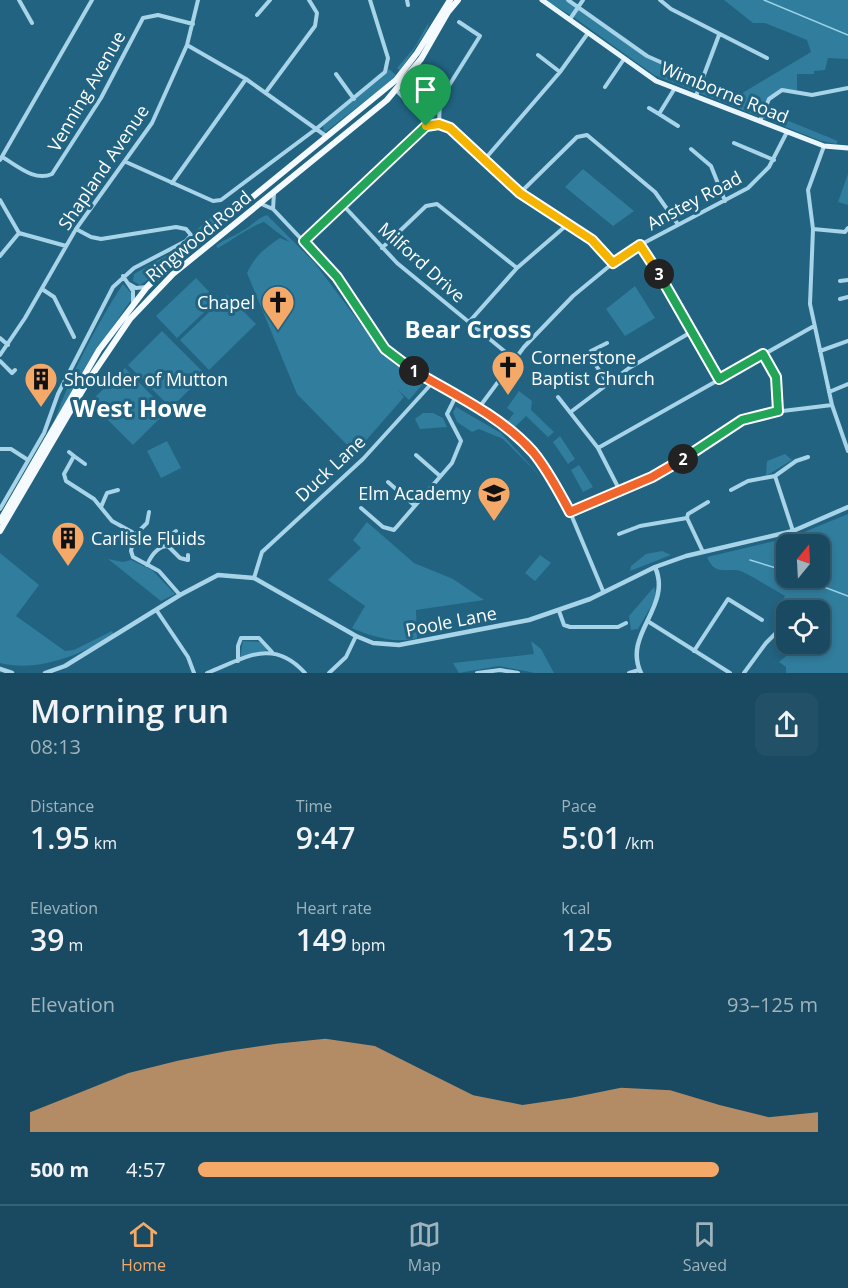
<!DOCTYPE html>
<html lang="en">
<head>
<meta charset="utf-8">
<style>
	:root { --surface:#194a61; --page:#225167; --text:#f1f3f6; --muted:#9fb3bd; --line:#376276; --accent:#f5a968 }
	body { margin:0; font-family:"Open Sans",sans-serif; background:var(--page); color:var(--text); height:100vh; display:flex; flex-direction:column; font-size:22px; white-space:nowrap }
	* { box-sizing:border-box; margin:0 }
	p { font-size:20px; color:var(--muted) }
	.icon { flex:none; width:33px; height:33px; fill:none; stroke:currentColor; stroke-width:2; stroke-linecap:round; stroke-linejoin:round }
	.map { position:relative; height:673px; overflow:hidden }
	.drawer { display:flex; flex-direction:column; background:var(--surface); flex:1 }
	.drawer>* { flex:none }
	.needle { width:39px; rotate:18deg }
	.tools { position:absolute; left:776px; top:534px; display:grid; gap:12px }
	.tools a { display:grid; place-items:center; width:54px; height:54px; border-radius:12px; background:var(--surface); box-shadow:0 3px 9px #0003,0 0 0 2px var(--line); font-size:30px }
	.pin { position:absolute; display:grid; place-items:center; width:51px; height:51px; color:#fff; margin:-62px -26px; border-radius:50% 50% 50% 0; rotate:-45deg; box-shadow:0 0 6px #0007 }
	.pin .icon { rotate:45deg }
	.km { position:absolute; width:30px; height:30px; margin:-15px; border-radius:50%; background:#222; color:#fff; font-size:16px; line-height:30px; text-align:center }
	.round { display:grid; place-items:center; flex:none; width:63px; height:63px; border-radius:12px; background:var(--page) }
	.headline { display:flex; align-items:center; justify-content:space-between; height:102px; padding:0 30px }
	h1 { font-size:33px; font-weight:600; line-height:45px }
	.stats { display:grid; grid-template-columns:repeat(3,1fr); gap:9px; height:102px; padding:6px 30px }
	.stats div { display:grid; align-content:center }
	.stats b { font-size:30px; font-weight:600 }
	.stats small { font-size:16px; font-weight:400 }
	.stats p { font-size:16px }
	.chart { height:168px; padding:12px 30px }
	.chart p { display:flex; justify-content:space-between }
	.chart svg { width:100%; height:108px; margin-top:6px; fill:var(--accent); opacity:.7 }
	ul { padding:0 30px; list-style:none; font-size:20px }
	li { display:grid; grid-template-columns:96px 72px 1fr; align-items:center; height:45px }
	li i { height:15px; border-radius:8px; background:var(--accent) }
	.tab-bar { display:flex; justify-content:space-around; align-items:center; height:84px; border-top:2px solid var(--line); background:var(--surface); font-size:16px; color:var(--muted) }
	.tab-bar a { display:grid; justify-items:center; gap:3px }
	.tab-bar .active { color:var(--accent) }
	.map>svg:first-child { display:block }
	.green { fill:#317d9d; fill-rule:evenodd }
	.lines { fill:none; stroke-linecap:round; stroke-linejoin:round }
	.stream { stroke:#9ad3e9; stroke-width:1.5 }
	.minor { stroke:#a7d4e8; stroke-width:4 }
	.tertiary { stroke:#a7d4e8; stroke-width:4.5 }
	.primary { stroke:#e9f6fd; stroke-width:5 }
	.trunk { stroke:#f4fafe; stroke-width:6 }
	.split-1-casing { stroke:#fff; stroke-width:12 }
	.split-2-casing { stroke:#fff; stroke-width:12 }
	.split-3-casing { stroke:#fff; stroke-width:12 }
	.split-4-casing { stroke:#fff; stroke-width:12 }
	.split-1 { stroke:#22a559; stroke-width:8 }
	.split-2 { stroke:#f0652b; stroke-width:8 }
	.split-3 { stroke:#22a559; stroke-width:8 }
	.split-4 { stroke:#f5b400; stroke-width:8 }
	.labels { text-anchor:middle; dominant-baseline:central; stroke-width:6; stroke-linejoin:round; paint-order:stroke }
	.street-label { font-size:18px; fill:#fff; stroke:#216381 }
	.poi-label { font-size:18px; fill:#fff; stroke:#216381; text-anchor:start }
	.district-label { font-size:24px; font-weight:bold; fill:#fff; stroke:#216381 }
</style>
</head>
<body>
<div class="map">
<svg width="848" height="673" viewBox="0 0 848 673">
	<rect width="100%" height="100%" fill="#216381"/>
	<path class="green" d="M545 0H568L647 56 739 95 811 52 807 40 765 23H753L724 0H848V59L828 58 825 70 814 71V74H797V92L787 89 772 95 764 111 838 141 836 144 821 141 654 75 572 16Z
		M429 22 427 30 400 71 397 68 414 48Z
		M389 69 396 75 391 81 324 133 323 126Z
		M425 99 434 100 433 117 420 107Z
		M583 169 634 211 613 226 565 187Z
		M848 174V205L838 202Z
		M242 199 145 282 140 285 133 281 134 274 192 241 194 232 219 211 222 214Z
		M267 215 314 262 378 347 394 364 418 379 422 385 409 400 398 390 404 397 355 453 297 394 247 273C255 256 264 249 280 238L290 242 264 222C253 225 230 241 218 248L216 246C224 239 233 237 242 231 252 226 257 218 267 215Z
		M196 278 217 300 177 338 156 316Z
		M123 284 131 293V300L89 361 54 422C71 374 95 327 123 284Z
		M635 286 655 318 625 336 606 309Z
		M227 295 256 324 209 370 180 340Z
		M162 331 205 374 171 408 128 365Z
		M125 368 167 411 133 445 90 402Z
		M519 391 532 401 531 410 554 432 548 437 526 416 515 427 507 422 514 413 507 408Z
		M456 407 501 433 541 477 503 439 479 429 472 432 457 422 453 412Z
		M423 413H433L443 418 447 427 420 429 415 419Z
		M560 436 575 459 568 464 553 442Z
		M167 441 181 468 161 478 147 451Z
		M785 454 792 460 766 476 767 461Z
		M579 465 593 487 583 492 571 470Z
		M848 514V673H786V667L779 662 800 644H819V610H795L783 600 785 596C771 588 757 579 743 572 730 566 715 578 707 557L792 537ZM786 544H819V578H786Z
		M367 522 414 563 453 579 484 600 416 610 417 638C395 644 373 637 352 628L365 606 328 580 361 548 353 540Z
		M662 551 671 555 630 571 631 566 646 554Z
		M0 553 39 585 16 616 65 651 74 650 112 631 114 635C81 654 39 673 0 663Z
		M540 555 551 563 535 581 525 573Z
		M108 559 123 562 131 560 152 570 175 594 161 601Z
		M654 587 657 596 638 629 631 630 629 616Z
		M243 641 260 642 268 650 240 658Z
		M531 641 541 649 554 673H535L499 666 459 673 453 663 534 654Z"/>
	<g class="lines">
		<path class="stream" d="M764 0 848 35
			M750 560 786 571
			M800 578 848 596"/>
		<path class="minor" d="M19 0 32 23
			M407 0 408 5
			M568 0 647 56 734 95
			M660 0 671 9 767 58
			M257 15 270 0
			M570 19 583 0
			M187 45 246 79 326 136
			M538 55 560 72
			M336 74 354 99
			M605 87 624 59
			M396 90 421 115 426 126
			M266 92 315 26 317 13 309 0
			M696 96 719 35
			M649 108 659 114 675 88
			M659 114 678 126
			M760 121 769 99 782 90 812 95 848 88
			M439 123 440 100 480 36 459 22
			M734 143 774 160
			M824 146 808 190 813 229 810 304 832 405 848 451
			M691 149 711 166 725 201
			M2 157C17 165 34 182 52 174L101 98 143 18 158 15 193 24
			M485 159 560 72 588 33
			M0 160 92 0
			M126 162 213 201 221 200 316 129 385 72 388 58 370 0
			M172 183 246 79
			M520 193 577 137 587 135 655 192 677 223
			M0 200 19 233
			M259 203 273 209 274 193
			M342 204 397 263 514 359
			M273 209 337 277 385 349 398 361 491 417 534 454 570 512 603 591
			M813 229 845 232 848 228
			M19 233 66 246
			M304 241 423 128 439 124C461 128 481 155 496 170 532 205 581 223 613 263
			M641 245 719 379
			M382 248 426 206 437 204 517 268
			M0 256 19 233
			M123 276 133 291V303
			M840 281 848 280
			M129 284 136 288 147 287
			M42 289 54 297 74 337
			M840 299 848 297
			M469 322 517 268 568 224
			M0 338 8 345
			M820 351 848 341
			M763 354 776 377 778 411
			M0 355 25 318 76 229 152 123 187 45 198 0
			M0 361 12 373 15 370
			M607 382 589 355 591 351 607 343
			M829 392 848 384
			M558 397 598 448 620 491
			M478 409 524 347 573 296 613 263 640 245 748 188 769 167 787 132
			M572 411 629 368 693 331
			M598 448 814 326
			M0 449H11L28 460
			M69 452 74 456 64 474 66 481 94 499 112 521 132 532 134 536 131 551 133 557 159 571 180 595
			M416 455 440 476
			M74 456 85 464
			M775 476 793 531
			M388 482 414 505
			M731 490 748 481 775 476 796 461 808 457
			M101 507 107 493 118 490
			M361 508 383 527 394 530 452 463 461 441 447 414 456 396
			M0 509 44 433 58 394 113 287 134 268 186 241 191 235 186 229 176 227 101 239 91 237 76 229
			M570 512 663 471 742 420 766 413 832 405
			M687 518 703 552
			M619 534 640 526 687 518 688 514 708 502
			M134 536 147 523 149 512
			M168 546 170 536 176 531
			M147 565C151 556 157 546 168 546L180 558 188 560V555
			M254 578 262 552 363 459 433 382
			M157 611 188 657 194 673
			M559 611 564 625 570 627H618L626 623
			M649 622 730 673
			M694 651 728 599 762 620
			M238 661V646L241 638H259L272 652
			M207 673C245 658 273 637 305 673
			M329 673 346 657 356 636
			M477 673 500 670 518 673
			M629 673 639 670
			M744 673 766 643 786 623"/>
		<path class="tertiary" d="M0 669 12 673
			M45 673 65 666 180 595 218 575 254 578 356 636 373 643 399 645 529 620 590 599 655 567 686 556 793 531 848 507
			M641 673C622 634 673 607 655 567"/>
		<path class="primary" d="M542 0 656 81 824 146 848 148"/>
		<path class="trunk" d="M0 521 99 350 147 287 173 262 396 80 417 53 450 0
			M0 531 88 381 130 319 173 274 387 100 421 59 448 12 458 0"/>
	</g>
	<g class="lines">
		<defs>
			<path id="split-1" d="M414 371 385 349 337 277 304 241 426 126"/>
			<path id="split-2" d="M414 371C454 394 502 417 533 452 548 470 559 492 570 512L652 477 683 459"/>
			<path id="split-3" d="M659 274 719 379 763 354 776 377 778 411 742 420 683 459"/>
			<path id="split-4" d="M426 126 439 124 450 128 520 193 592 240 613 263 640 245 659 274"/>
		</defs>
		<use href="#split-1" class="split-1-casing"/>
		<use href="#split-2" class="split-2-casing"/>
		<use href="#split-3" class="split-3-casing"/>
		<use href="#split-4" class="split-4-casing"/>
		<use href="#split-1" class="split-1"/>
		<use href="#split-2" class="split-2"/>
		<use href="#split-3" class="split-3"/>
		<use href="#split-4" class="split-4"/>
	</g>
	<defs>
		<symbol id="church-pin" viewBox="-11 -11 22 30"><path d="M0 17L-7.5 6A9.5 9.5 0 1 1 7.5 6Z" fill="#f5a968" stroke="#216381"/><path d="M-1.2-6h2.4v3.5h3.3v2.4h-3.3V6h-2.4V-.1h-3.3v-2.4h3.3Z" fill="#111"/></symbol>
		<symbol id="building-pin" viewBox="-11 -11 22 30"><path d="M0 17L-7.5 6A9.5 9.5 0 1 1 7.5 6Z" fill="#f5a968" stroke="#216381"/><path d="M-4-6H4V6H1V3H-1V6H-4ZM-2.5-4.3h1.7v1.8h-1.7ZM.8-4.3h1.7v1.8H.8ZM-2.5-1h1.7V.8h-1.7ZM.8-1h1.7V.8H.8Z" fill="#111"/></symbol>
		<symbol id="school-pin" viewBox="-11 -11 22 30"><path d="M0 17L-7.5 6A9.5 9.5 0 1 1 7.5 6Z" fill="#f5a968" stroke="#216381"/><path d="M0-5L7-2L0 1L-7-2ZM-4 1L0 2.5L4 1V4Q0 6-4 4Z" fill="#111"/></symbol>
	</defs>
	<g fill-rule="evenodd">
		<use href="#church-pin" x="259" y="283" width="38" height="52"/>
		<use href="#church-pin" x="489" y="348" width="38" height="52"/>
		<use href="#building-pin" x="22" y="360" width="38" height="52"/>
		<use href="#school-pin" x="475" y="474" width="38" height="52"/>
		<use href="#building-pin" x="49" y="519" width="38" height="52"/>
	</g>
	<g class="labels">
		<g class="street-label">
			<text transform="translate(86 91) rotate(-60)">Venning Avenue</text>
			<text transform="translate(725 92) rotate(22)">Wimborne Road</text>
			<text transform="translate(103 167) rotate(-56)">Shapland Avenue</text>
			<text transform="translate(694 200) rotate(-28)">Anstey Road</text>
			<text transform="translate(198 236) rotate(-40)">Ringwood Road</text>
			<text transform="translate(422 262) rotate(42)">Milford Drive</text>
			<text transform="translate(330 468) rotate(-43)">Duck Lane</text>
			<text transform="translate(451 621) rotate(-11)">Poole Lane</text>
		</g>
		<g class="poi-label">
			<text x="255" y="302" text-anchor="end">Chapel</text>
			<text x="531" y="357">Cornerstone<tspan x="531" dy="21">Baptist Church</tspan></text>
			<text x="64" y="379">Shoulder of Mutton</text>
			<text x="471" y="493" text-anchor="end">Elm Academy</text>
			<text x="91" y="538">Carlisle Fluids</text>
		</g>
		<g class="district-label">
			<text x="468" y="328">Bear Cross</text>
			<text x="140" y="407">West Howe</text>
		</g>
	</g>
</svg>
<div class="tools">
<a><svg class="needle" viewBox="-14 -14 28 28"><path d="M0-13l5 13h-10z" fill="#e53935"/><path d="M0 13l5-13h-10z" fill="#9fb3bd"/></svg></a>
<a><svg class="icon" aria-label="locate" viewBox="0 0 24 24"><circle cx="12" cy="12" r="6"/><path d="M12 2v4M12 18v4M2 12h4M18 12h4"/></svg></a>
</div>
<div class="pin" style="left:426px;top:126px;background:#1e9e55"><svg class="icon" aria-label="arrive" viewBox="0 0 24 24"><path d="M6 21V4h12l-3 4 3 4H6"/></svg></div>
<b class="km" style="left:414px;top:371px">1</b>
<b class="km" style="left:683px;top:459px">2</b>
<b class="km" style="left:659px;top:274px">3</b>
</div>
<section class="drawer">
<div class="headline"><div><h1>Morning run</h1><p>08:13</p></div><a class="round"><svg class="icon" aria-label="share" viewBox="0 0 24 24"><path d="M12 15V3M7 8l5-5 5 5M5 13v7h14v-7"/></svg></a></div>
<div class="stats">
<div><p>Distance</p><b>1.95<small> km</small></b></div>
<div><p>Time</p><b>9:47</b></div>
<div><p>Pace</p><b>5:01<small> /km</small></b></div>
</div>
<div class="stats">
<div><p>Elevation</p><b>39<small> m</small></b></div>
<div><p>Heart rate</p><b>149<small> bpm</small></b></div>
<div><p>kcal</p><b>125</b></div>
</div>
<div class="chart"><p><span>Elevation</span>93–125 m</p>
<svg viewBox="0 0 160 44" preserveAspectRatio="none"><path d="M0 44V36L10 28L20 20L30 15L40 11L50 8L60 6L70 9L80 19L90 29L100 33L110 30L120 26L130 27L140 33L150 38L160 36V44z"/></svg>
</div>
<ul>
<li><b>500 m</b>4:57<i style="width:84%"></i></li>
</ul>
</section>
<nav class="tab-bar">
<a class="active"><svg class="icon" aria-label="home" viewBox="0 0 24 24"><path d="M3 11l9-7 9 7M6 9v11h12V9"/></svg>Home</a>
<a><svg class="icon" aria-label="map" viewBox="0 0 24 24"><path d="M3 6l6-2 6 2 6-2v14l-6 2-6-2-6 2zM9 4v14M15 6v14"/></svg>Map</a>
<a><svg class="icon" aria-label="saved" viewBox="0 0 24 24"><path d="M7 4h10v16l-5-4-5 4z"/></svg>Saved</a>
</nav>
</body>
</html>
